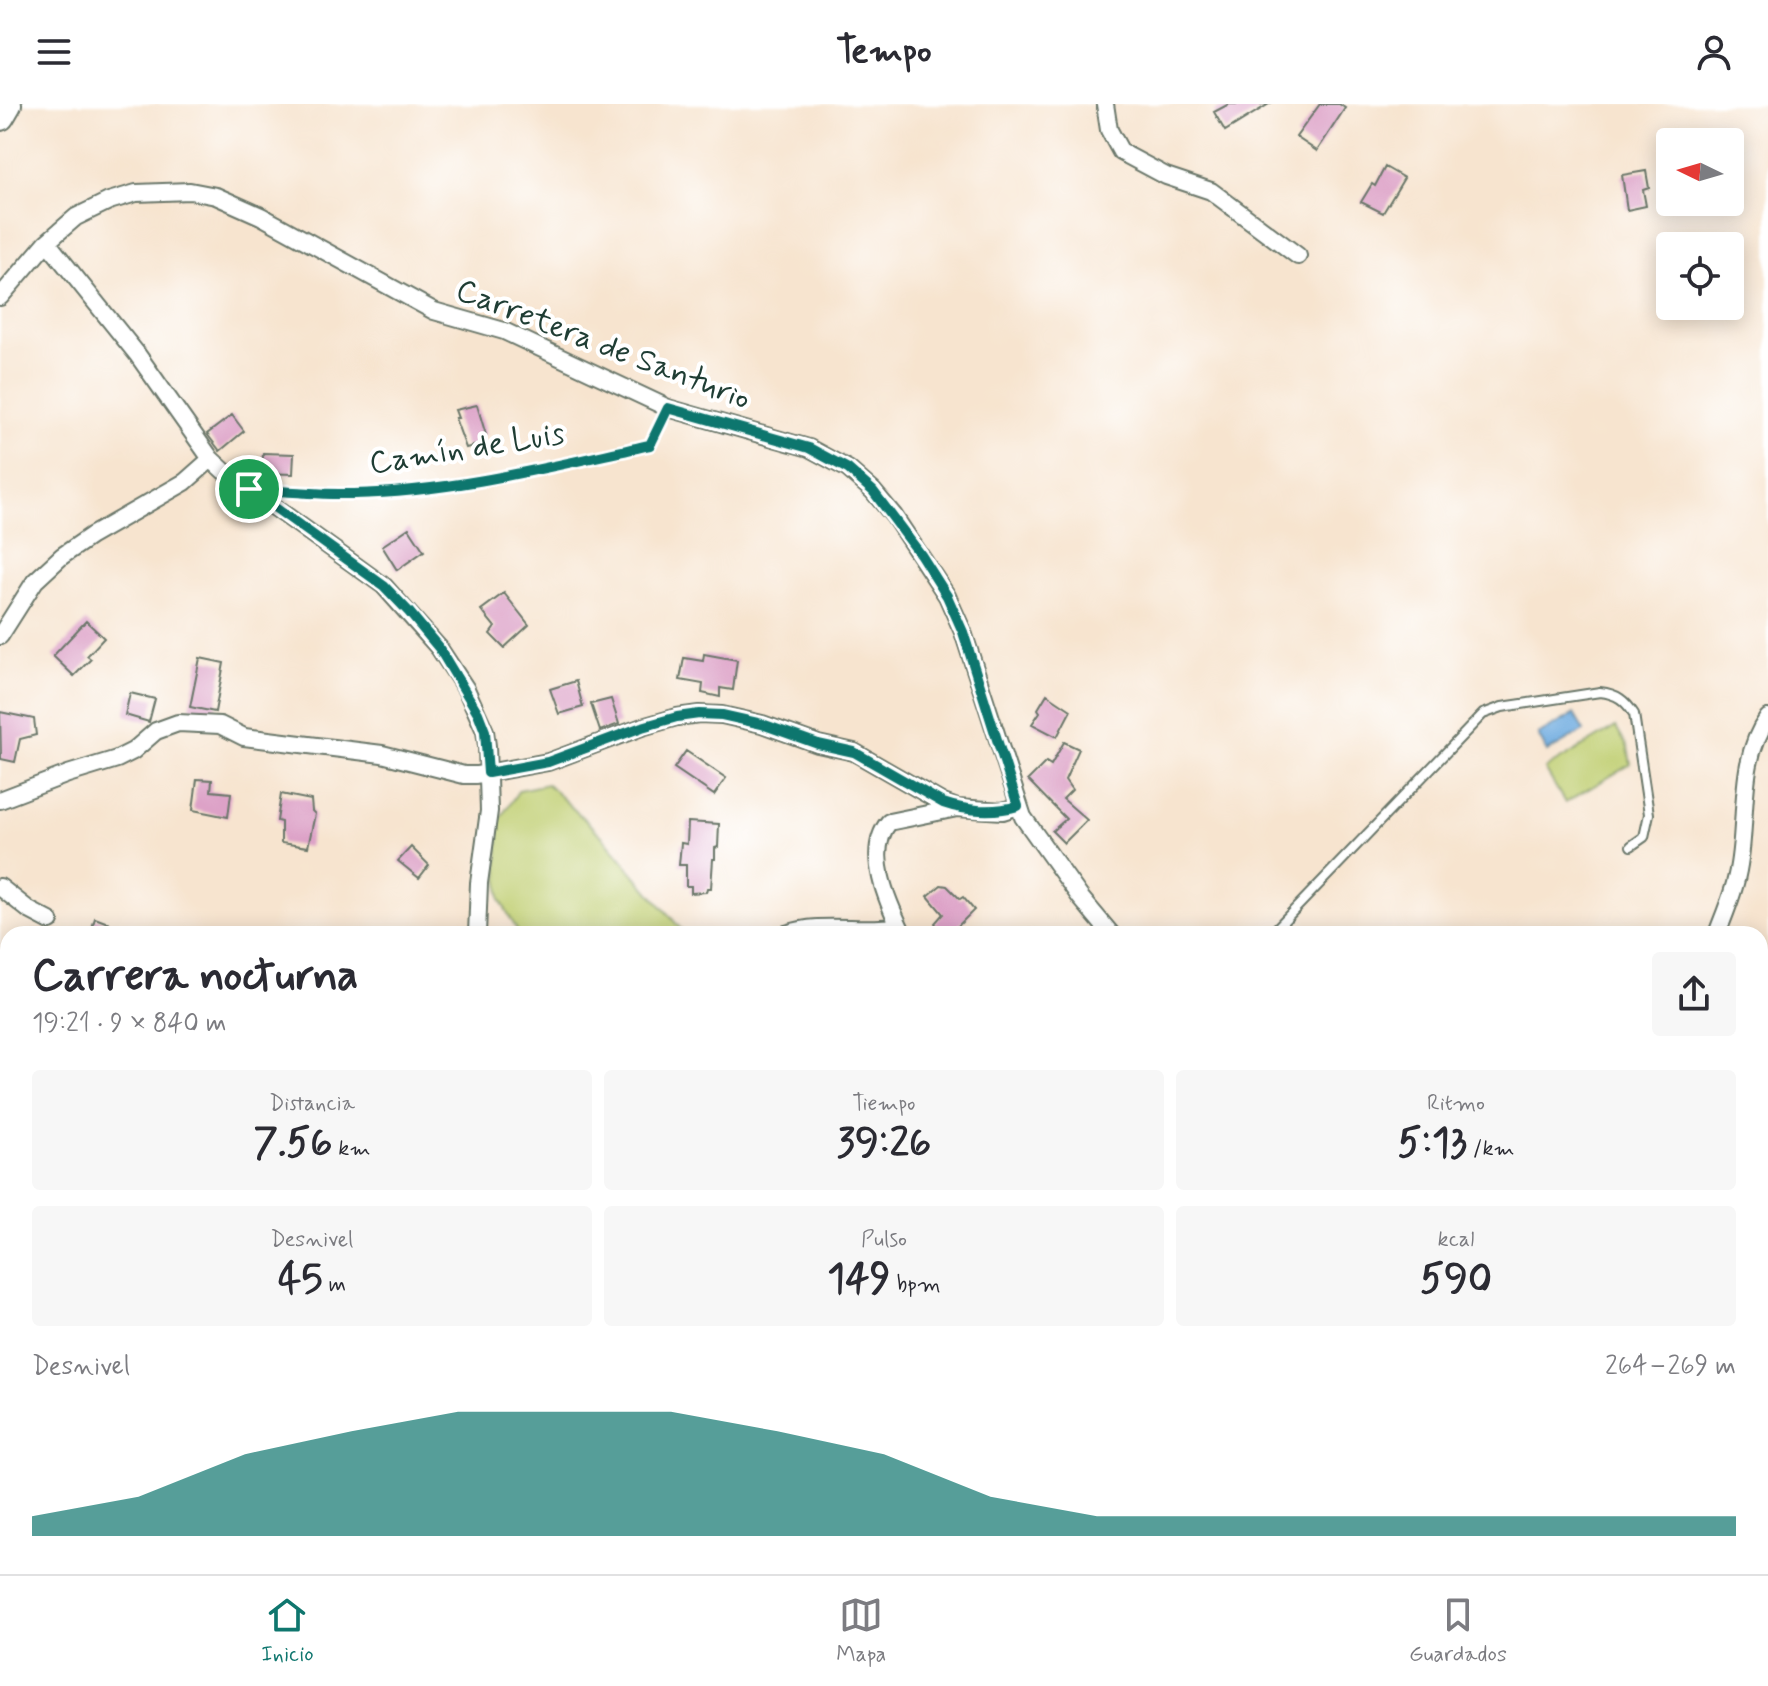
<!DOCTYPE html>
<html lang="es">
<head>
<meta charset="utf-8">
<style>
	:root { --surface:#fff; --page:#f7f7f7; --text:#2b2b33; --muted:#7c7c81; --line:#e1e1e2; --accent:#0f766e }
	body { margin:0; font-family:Mynerve,sans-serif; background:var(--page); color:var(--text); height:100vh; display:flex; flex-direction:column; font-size:30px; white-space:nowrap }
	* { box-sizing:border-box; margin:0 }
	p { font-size:26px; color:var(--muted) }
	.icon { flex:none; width:44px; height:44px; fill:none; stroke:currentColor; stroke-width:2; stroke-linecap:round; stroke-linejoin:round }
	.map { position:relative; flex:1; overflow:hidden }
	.sheet { position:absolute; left:0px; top:822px; width:1768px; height:648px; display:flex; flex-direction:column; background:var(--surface); border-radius:24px 24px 0 0; box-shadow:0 4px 20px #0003 }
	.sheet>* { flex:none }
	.needle { width:52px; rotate:275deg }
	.tools { position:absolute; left:1656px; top:24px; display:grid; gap:16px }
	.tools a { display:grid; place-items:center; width:88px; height:88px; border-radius:8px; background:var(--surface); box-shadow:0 4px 20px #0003; font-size:40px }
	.pin { position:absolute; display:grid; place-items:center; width:68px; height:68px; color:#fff; margin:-34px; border:4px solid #fff; border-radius:50%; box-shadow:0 2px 8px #0007 }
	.round { display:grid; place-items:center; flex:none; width:84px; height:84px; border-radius:8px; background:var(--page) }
	.overview { display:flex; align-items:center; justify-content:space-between; height:136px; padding:0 32px }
	h1 { font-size:44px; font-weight:700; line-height:60px }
	.metrics { display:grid; grid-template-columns:repeat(3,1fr); gap:12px; height:136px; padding:8px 32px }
	.metrics div { display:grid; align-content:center; border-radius:8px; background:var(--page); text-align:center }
	.metrics b { font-size:40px; font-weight:700 }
	.metrics small { font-size:22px; font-weight:400 }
	.metrics p { font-size:22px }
	.chart { height:224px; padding:16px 32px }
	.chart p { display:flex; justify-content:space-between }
	.chart svg { width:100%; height:144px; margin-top:8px; fill:var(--accent); opacity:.7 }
	header { display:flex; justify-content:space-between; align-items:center; height:104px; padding:0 32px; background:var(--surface); font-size:36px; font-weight:700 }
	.tabs { display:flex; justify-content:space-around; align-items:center; height:112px; border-top:2px solid var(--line); background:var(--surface); font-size:22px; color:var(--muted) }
	.tabs a { display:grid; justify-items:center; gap:4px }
	.tabs .on { color:var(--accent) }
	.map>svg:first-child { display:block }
	.green { fill:#bfce70; stroke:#6f8652; stroke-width:2 }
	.water { fill:#6daadf; stroke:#46748a; stroke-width:2 }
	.building { fill:#dda2c7 }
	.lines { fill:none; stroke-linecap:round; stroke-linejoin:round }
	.service-casing { stroke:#6b776a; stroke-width:12 }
	.minor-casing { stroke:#6b776a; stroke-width:20 }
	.motorway-casing { stroke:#6b776a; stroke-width:32 }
	.path { stroke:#6b776a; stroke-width:3; stroke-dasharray:6 6; stroke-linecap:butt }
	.service { stroke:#fff; stroke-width:8 }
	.minor { stroke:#fff; stroke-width:16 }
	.motorway { stroke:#fff; stroke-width:28 }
	.route-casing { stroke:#fff; stroke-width:16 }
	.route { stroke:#0f766e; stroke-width:10 }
	.labels { text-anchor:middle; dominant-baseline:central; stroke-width:8; stroke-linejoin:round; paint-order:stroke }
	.street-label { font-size:32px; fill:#1f3d34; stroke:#fff }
</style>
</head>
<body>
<header><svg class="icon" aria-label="menu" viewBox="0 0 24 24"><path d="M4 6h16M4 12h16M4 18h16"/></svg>Tempo<svg class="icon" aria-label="person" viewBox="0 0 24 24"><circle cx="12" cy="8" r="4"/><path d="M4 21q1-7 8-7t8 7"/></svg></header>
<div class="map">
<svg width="1768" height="1470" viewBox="0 0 1768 1470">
	<rect width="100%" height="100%" fill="#fff"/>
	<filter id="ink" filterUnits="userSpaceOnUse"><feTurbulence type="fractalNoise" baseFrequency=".0125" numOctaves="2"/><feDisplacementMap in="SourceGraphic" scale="16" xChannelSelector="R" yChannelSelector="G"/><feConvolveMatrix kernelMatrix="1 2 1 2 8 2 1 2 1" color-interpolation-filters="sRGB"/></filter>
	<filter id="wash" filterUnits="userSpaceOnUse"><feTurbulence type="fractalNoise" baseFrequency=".006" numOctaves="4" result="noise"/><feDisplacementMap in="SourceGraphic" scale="32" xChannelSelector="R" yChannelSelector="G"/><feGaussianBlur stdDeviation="1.8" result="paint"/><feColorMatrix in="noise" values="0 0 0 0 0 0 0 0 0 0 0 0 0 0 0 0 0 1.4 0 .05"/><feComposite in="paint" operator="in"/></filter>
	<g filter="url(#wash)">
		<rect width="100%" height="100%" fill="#f7e4cf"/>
		<path class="green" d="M1616 623 1628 644 1631 660 1565 699 1545 665Z
			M547 680 603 733 685 830H519L500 795 498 760 499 716 519 686Z
			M1760 1307 1768 1312V1441L1760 1415Z
			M8 1432V1462H386L391 1470H0V1434Z"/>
		<path class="water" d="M1574 610 1584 627 1547 648 1538 631Z"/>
		<g id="blocks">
			<path class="building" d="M1229 0H1269L1225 27 1214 8Z
				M1320 0H1339L1345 4 1317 47 1296 33Z
				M1385 63 1404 74 1383 109 1361 98 1372 80 1375 82Z
				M1646 67 1649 84 1643 86 1646 102 1627 106 1622 71Z
				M477 301 486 331 479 333 481 340 466 344 455 314H458L455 306Z
				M232 311 244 327 220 347 207 330Z
				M263 349 294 350 293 370 262 369Z
				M409 424 424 447 397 466 382 442Z
				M504 489 529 521 504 544 490 530 495 523 481 506Z
				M86 517 104 534 87 552 91 555 74 572 53 552Z
				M704 550 737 556 733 586 720 584V593L702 589 703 580 680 576 684 554 703 557Z
				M200 554 224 559 215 608 190 603Z
				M576 577 583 603 559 610 550 585Z
				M130 589 155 595 149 618 125 611Z
				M1047 590 1071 606 1057 633 1032 620 1040 608 1038 605Z
				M611 595 619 620 600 627 591 600Z
				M0 608 34 615 36 631 20 635 15 658 1 655Z
				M1064 638 1079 645 1065 676 1072 686 1063 695 1087 716 1064 739 1052 727 1066 715 1028 676 1046 658 1051 661Z
				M686 647 726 674 714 691 674 664Z
				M197 675 212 676 211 687 231 689 228 713 193 706Z
				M281 690 311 696 312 707 315 710 308 743 281 739V718L277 717Z
				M688 718 719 720 718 743 715 744V755H713L711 784H707L706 788 691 789V782H686V761H679L681 739 687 740Z
				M411 743 429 761 419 774 398 757Z
				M941 781 947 782 960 795 963 793 974 806 950 830H943L935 819 943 810 928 792Z
				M95 814 134 829V830H90Z"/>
		</g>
	</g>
	<g filter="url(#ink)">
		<use href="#blocks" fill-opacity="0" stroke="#6b776a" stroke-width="2"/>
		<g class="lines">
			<defs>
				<path id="service" d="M1271 830 1483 610 1502 603 1600 588C1617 590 1625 596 1634 610L1649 710 1644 733 1631 742
					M1760 948 1768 956"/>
				<path id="minor" d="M1105 0 1109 26 1121 48 1166 72 1211 87 1298 152
					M47 138 137 250 211 355 224 367 384 482 439 544 466 585 485 627 487 642 489 707 479 779 477 830
					M0 193 47 138 76 113 109 97 136 89 190 87 216 92 261 112 434 207 504 227 668 304 809 344 848 365 873 387 894 412 947 492 963 528 1023 713 1080 793 1111 830
					M0 532 35 477 62 452 91 432 185 378 211 355
					M0 696 68 670 117 655 133 647 156 627 178 619 220 621 244 633 382 650 464 671H476L548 658 642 623 677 613 699 610 722 611 762 620 818 640 854 648 943 699 957 704
					M0 783 29 806 50 817
					M786 830C823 817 861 829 899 822
					M903 830C888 799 864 748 889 718L957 704 1003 707 1018 702
					M1717 830C1724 811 1733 791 1737 771 1749 720 1736 658 1768 614
					M1760 1293 1768 1298
					M514 1462 517 1470
					M914 1470 920 1462"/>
				<path id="motorway" d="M0 12 7 0"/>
			</defs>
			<use href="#service" class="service-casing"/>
			<use href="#minor" class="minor-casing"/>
			<use href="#motorway" class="motorway-casing"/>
			<path class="path" d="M280 387C304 388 329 391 353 390 453 388 553 362 650 341L661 318
				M1359 1462 1364 1470"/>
			<use href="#service" class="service"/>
			<use href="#minor" class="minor"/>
			<use href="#motorway" class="motorway"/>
		</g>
	</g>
	<g class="lines" filter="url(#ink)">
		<defs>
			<path id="route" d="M668 304 809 344 848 365 873 387 921 451 947 492 963 528 1018 702C994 709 966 707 943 699L854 648 818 640 762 620 722 611 699 610 677 613 642 623 548 658 488 669 485 627 478 609 439 544 409 508 384 482 249 385C284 387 319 391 354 390 453 388 553 362 650 341Z"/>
		</defs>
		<use href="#route" class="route-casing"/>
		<use href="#route" class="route"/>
	</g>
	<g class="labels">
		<g class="street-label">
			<text transform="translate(603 241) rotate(21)">Carretera de Santurio</text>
			<text transform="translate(467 345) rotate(-9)">Camín de Luis</text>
		</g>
	</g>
</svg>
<div class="tools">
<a><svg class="needle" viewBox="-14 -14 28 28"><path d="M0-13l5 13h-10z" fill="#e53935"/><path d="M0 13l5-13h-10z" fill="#7c7c81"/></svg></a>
<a><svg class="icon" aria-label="locate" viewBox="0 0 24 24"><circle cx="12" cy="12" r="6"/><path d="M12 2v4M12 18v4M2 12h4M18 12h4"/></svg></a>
</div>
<div class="pin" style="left:249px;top:385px;background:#1e9e55"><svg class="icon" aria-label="arrive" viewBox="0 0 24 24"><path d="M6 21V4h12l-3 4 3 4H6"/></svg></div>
<section class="sheet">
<div class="overview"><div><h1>Carrera nocturna</h1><p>19:21 · 9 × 840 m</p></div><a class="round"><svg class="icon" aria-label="share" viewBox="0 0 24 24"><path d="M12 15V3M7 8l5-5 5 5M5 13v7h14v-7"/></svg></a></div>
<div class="metrics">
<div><p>Distancia</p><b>7.56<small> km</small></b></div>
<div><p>Tiempo</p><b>39:26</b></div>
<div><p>Ritmo</p><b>5:13<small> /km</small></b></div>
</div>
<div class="metrics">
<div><p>Desnivel</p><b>45<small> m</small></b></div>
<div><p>Pulso</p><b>149<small> bpm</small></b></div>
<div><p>kcal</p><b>590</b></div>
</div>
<div class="chart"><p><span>Desnivel</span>264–269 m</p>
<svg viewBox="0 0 160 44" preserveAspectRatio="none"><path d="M0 44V38L10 32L20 19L30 12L40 6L50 6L60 6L70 12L80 19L90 32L100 38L110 38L120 38L130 38L140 38L150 38L160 38V44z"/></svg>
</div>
</section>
</div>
<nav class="tabs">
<a class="on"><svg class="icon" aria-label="home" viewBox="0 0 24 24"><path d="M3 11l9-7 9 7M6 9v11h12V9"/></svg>Inicio</a>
<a><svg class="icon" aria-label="map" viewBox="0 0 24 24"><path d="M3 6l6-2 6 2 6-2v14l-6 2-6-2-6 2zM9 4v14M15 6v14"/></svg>Mapa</a>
<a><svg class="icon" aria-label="saved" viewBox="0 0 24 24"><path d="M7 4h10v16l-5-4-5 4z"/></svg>Guardados</a>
</nav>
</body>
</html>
